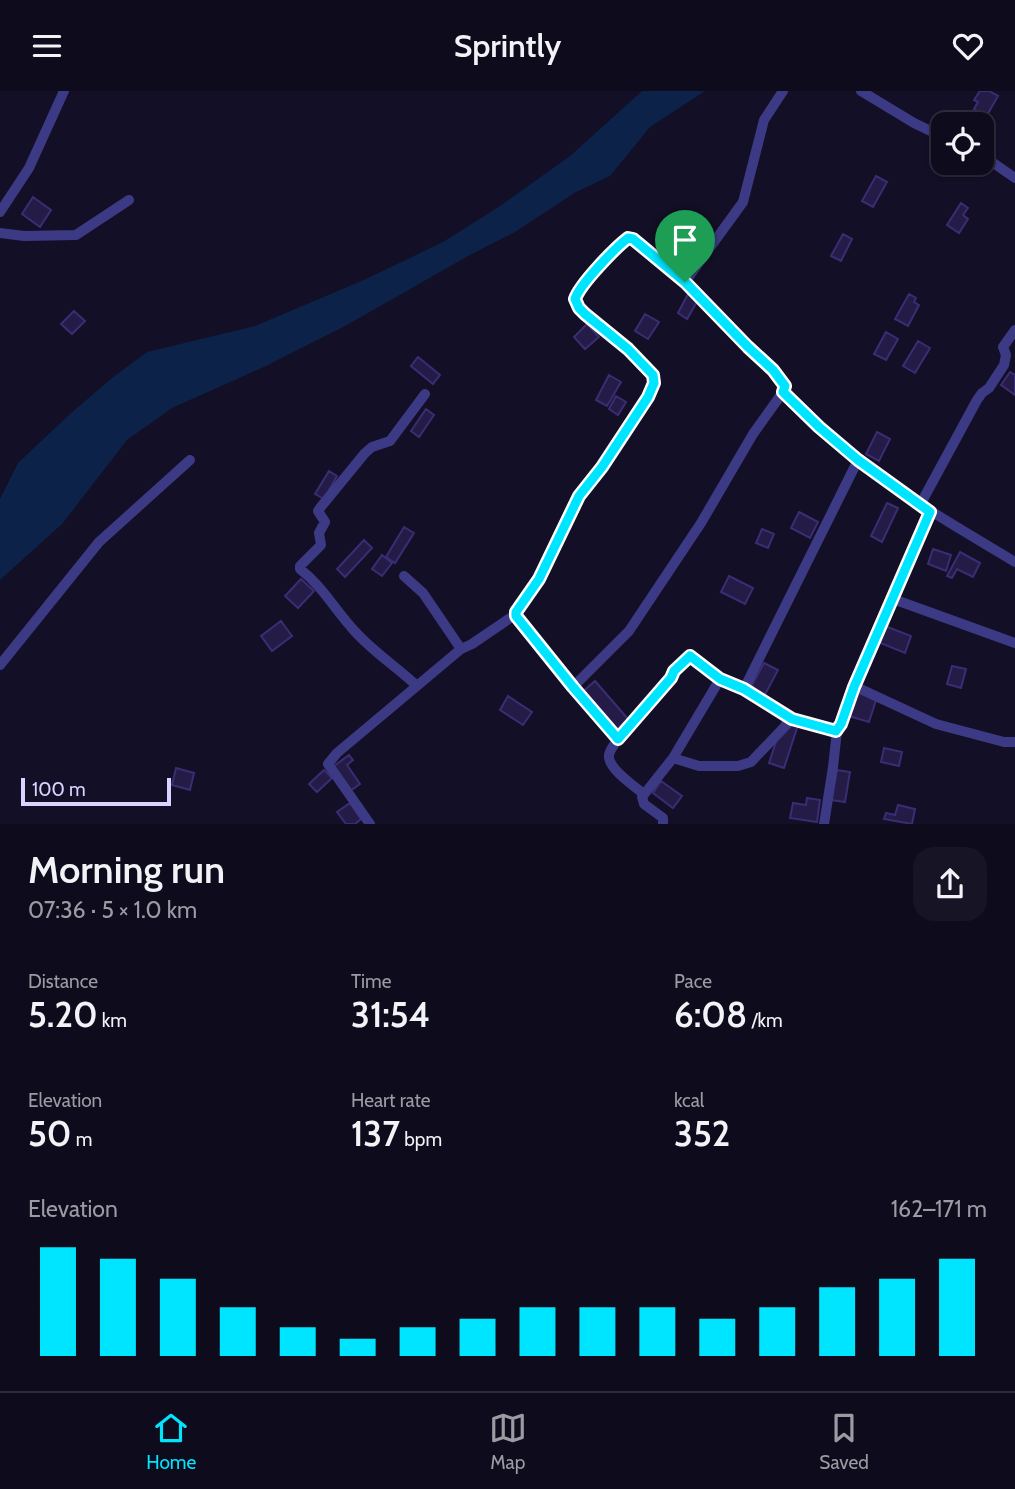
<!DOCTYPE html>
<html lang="en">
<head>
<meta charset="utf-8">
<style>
	:root { --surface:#0e0b1c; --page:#171425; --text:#f1f3f6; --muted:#9b9ba3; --line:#2e2b3b; --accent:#00e5ff }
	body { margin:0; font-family:Cabin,sans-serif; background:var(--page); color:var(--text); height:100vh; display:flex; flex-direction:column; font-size:26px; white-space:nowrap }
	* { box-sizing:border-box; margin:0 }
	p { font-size:23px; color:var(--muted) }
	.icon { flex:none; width:38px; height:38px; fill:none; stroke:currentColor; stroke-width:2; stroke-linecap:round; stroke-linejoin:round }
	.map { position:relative; height:733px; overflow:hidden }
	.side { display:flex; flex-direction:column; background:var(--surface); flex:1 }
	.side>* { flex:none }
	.tools { position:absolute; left:931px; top:21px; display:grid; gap:14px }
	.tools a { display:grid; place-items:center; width:63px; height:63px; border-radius:14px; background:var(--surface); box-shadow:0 2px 5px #0004,0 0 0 2px var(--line); font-size:35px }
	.scale { position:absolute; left:21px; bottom:18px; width:150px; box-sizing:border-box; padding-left:7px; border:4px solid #d9d4ff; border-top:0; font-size:19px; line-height:24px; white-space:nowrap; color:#d9d4ff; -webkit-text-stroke:5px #130f26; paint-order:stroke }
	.pin { position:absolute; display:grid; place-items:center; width:60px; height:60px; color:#fff; margin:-72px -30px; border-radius:50% 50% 50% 0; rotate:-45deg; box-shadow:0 0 7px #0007 }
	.pin .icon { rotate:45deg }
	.round { display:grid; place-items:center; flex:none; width:74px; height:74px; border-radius:21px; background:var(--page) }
	.headline { display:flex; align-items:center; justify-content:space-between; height:119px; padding:0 28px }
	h1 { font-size:38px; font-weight:600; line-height:52px }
	.stats { display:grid; grid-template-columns:repeat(3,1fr); gap:10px; height:119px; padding:7px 28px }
	.stats div { display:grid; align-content:center }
	.stats b { font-size:35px; font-weight:600 }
	.stats small { font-size:19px; font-weight:400 }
	.stats p { font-size:19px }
	.chart { height:196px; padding:14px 28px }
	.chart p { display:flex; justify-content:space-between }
	.chart svg { width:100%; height:126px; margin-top:7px; stroke:var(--accent); stroke-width:6 }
	header { display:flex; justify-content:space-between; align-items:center; height:91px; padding:0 28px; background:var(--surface); font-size:32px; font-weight:600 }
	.tab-bar { display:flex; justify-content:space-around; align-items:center; height:98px; border-top:2px solid var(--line); background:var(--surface); font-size:19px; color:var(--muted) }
	.tab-bar a { display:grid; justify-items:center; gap:4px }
	.tab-bar .active { color:var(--accent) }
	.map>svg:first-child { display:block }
	.water { fill:#0c2248 }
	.building { fill:#241b47; stroke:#3b2d73; stroke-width:2 }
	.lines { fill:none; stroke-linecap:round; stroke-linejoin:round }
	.minor { stroke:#3d3a85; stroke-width:10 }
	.route-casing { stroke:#fff; stroke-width:14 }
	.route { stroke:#00e5ff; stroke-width:9 }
</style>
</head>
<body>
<header><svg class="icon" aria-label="menu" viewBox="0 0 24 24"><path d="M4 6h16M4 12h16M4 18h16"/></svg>Sprintly<svg class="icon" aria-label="heart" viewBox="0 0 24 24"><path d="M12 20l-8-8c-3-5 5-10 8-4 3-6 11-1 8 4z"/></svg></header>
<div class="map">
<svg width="1015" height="733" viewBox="0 0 1015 733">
	<rect width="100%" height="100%" fill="#130f26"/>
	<path class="water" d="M642 0H705L650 36 610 85 576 101 515 141 468 165 347 234 264 276 172 317 127 349 62 433 0 489V408L18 372 71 322 112 287 147 261 255 235 366 188 443 151 500 115 570 65Z"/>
	<path class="building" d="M980 0H989L998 5 986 26 974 18 978 11 974 9Z
		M876 85 887 91 873 116 862 110Z
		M33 106 51 119 40 136 22 123Z
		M961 112 968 117 963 124 968 128 959 142 947 134Z
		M843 143 852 148 841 170 831 165Z
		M688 203 698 209 687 228 678 222Z
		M909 203 916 207 914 211 919 214 908 235 895 228Z
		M74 220 85 230 72 243 61 233Z
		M645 223 659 231 648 248 635 240Z
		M587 233 599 246 585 258 574 246Z
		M886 241 898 248 886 269 874 263Z
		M918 250 930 257 915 282 903 275Z
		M418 266 440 284 433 293 411 275Z
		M1010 281 1015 284V304L1001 294Z
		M609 284 621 291 607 315 596 309Z
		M616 305 626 311 618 324 609 318Z
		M426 318 434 324 419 346 411 340Z
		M877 341 890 348 879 370 866 363Z
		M329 380 337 385 324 408 315 403Z
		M887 412 898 417 882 451 871 445Z
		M799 421 818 431 810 447 791 437Z
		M404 436 414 442 395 472 386 466Z
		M762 438 774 443 768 457 756 452Z
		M364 449 372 457 345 486 337 478Z
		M933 458 951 464 946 480 928 473Z
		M960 461 980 472 973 486 957 478 952 487 947 485Z
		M382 464 392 472 382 485 372 478Z
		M729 485 753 497 745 513 721 501Z
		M301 488 314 500 298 517 285 505Z
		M281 530 292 545 272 560 261 545Z
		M885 535 911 545 905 562 878 551Z
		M764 572 778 579 760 613 746 605Z
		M952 575 966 578 961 597 947 593Z
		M595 590 628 628 614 641 580 603Z
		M856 600 877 606 869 631 849 625Z
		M508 605 532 621 523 634 500 619Z
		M784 626 799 631 784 677 769 672Z
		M884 657 902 661 899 675 881 671Z
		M349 664 353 669 347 674 360 693 347 702 330 678Z
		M176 677 194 682 190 699 172 694Z
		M324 679 332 687 317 701 309 693Z
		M837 679 850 681 845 711 831 709Z
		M661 690 682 705 673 717 653 702Z
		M807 707 820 709 817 731 790 727 793 712 806 714Z
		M350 712 361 728 355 733H346L337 721Z
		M898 714 915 718 912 733 884 728 886 722 895 724Z"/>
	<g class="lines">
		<path class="minor" d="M861 0 914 32 943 46
			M982 64 1015 87
			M0 121 29 77 64 0
			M0 142 24 145 76 144 129 109
			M685 191 743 111 764 29 783 0
			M920 414 977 309 982 302 989 297 1004 274 1006 264 1003 256 1015 239
			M404 485 423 502 461 558
			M893 508 1015 552
			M0 574 99 451 190 369
			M417 595C396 575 370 559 351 536 334 517 321 494 300 478V475L321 454 319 442 325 431 318 420 320 417 365 362 372 356 390 350 425 303
			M854 595 936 633 1004 651H1015
			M573 596 629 540 701 432 753 343 783 301
			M744 598 858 369
			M618 648 671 587 674 580 690 565 720 588 744 598 792 628 837 640
			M673 667 699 675H738L751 671 792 628
			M644 703C634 695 607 677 609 664 610 658 615 653 618 648L573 596 516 523 539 488 570 420 579 405 602 376 648 306 654 292 653 284 628 258 585 223 579 217 575 208C580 192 614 157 628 147L633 148 685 191 773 279 785 295 783 301C807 324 832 348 858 369 907 408 962 439 1015 471
			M370 733 328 673 337 662 461 558 472 553 516 523
			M663 733V727L644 713 642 706 673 667 720 588
			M824 733 833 676 837 640 841 633 854 595 930 421"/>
	</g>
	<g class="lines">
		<defs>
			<path id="route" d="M628 147 633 148 685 191 748 256 773 279 785 295 783 301 819 336 858 369 930 421 854 596 841 633 836 640 792 628 744 598 720 588 690 565 674 580 671 587 618 648 573 596 516 525V521L539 488 579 405 602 376 648 306 654 292 653 284 628 258 585 223 579 217 575 208C580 193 615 157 628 147Z"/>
		</defs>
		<use href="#route" class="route-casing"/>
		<use href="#route" class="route"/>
	</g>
</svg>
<div class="tools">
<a><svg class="icon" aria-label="locate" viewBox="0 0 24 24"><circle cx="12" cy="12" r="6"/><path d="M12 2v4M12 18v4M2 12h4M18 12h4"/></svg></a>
</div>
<div class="scale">100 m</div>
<div class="pin" style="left:685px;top:191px;background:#1e9e55"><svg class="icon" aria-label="arrive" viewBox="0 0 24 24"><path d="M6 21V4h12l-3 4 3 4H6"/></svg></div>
</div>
<section class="side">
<div class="headline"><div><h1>Morning run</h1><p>07:36 · 5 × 1.0 km</p></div><a class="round"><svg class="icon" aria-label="share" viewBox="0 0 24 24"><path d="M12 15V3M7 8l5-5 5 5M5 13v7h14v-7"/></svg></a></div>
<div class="stats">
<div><p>Distance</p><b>5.20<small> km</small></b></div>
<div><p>Time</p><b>31:54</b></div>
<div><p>Pace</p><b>6:08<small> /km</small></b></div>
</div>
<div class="stats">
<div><p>Elevation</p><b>50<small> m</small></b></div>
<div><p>Heart rate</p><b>137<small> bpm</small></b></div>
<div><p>kcal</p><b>352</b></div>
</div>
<div class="chart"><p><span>Elevation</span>162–171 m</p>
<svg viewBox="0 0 160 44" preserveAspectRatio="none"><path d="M5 44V6M15 44V10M25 44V17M35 44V27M45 44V34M55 44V38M65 44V34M75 44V31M85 44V27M95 44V27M105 44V27M115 44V31M125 44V27M135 44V20M145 44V17M155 44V10"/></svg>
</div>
</section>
<nav class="tab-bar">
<a class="active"><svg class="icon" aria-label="home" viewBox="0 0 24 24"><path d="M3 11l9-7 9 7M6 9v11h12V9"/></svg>Home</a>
<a><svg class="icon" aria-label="map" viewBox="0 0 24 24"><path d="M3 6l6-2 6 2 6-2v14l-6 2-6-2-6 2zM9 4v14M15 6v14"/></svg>Map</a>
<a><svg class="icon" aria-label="saved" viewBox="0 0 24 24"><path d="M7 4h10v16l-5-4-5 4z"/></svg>Saved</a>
</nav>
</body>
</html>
